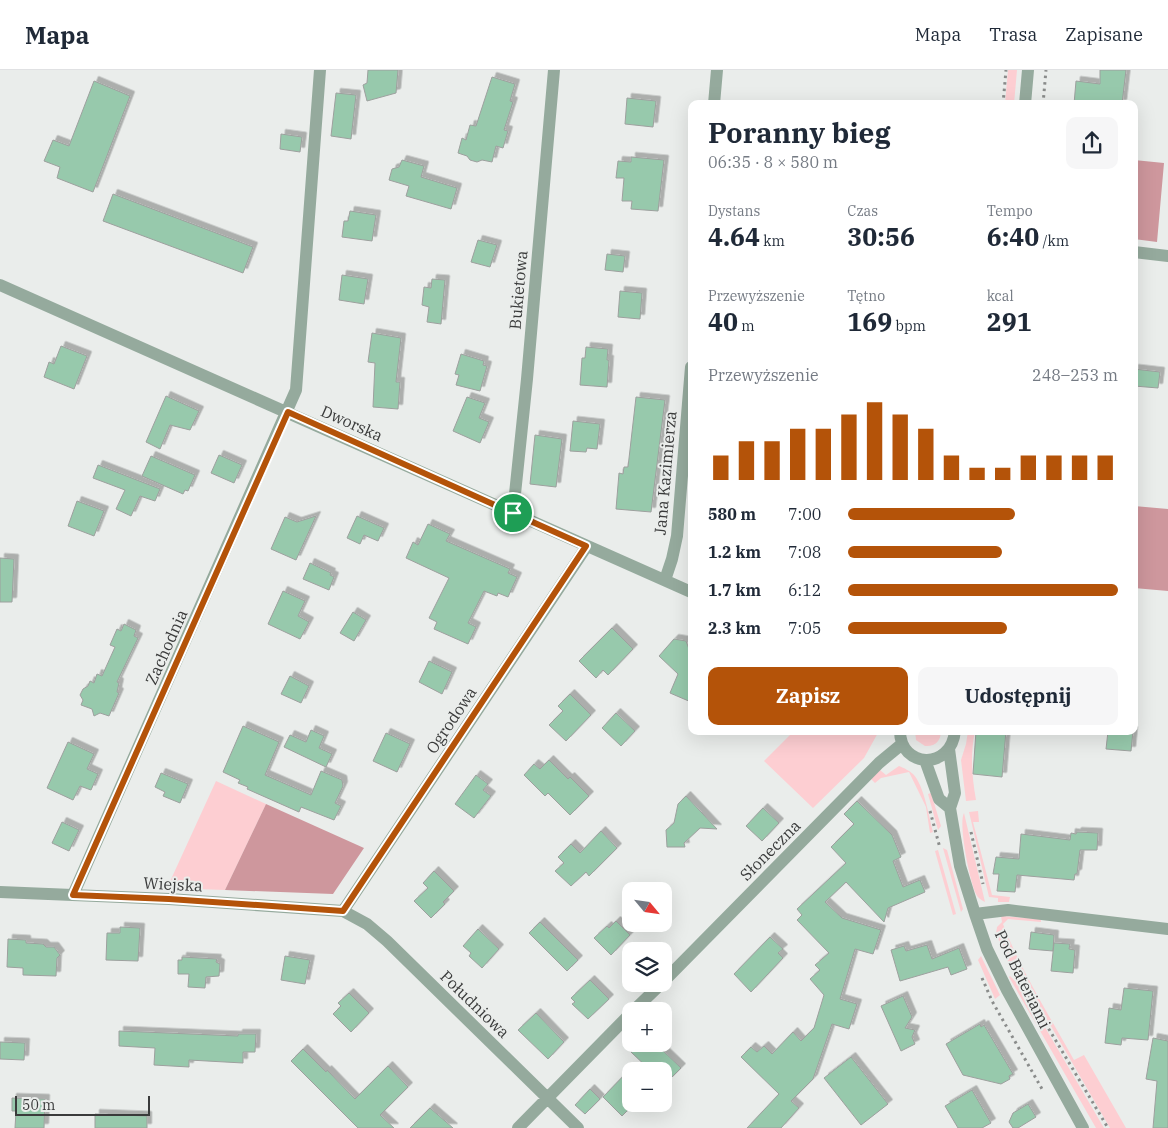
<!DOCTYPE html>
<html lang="pl">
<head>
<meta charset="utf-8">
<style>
	:root { --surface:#fff; --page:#f6f6f7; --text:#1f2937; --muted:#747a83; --line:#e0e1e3; --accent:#b45309 }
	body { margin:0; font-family:"IBM Plex Serif",serif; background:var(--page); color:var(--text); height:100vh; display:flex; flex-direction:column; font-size:19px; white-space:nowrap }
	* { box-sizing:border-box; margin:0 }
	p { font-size:16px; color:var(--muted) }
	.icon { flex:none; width:28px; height:28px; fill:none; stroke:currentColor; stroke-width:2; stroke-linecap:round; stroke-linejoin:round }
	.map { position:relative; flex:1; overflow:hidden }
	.side { position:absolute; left:688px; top:30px; width:450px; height:635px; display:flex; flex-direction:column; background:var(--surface); border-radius:10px; box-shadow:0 5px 20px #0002 }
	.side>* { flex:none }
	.needle { width:32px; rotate:119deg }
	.controls { position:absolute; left:622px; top:812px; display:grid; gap:10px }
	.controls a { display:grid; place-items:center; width:50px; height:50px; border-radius:10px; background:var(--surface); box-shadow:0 5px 20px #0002; font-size:25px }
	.scale { position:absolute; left:15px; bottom:12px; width:135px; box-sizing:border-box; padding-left:5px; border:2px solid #3a3b3b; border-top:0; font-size:14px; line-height:18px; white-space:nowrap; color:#3a3b3b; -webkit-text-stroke:4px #eaedeb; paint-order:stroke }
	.pin { position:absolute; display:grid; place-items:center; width:42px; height:42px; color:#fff; margin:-21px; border:2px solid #fff; border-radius:50%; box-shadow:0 1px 5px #0007 }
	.round { display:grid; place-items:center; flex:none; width:52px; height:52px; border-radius:10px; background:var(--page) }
	.summary { display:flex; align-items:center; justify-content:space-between; height:85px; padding:0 20px }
	h1 { font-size:28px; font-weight:700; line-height:38px }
	.stats { display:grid; grid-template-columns:repeat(3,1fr); gap:8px; height:85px; padding:5px 20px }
	.stats div { display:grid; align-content:center }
	.stats b { font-size:25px; font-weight:700 }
	.stats small { font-size:14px; font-weight:400 }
	.stats p { font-size:14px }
	.chart { height:140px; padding:10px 20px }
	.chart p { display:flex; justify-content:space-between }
	.chart svg { width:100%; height:90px; margin-top:5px; stroke:var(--accent); stroke-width:6 }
	.button { display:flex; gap:10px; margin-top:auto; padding:10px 20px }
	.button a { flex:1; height:58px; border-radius:10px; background:var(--accent); color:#fff; font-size:20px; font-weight:700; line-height:58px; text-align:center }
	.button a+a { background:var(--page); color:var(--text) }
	ul { padding:0 20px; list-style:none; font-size:16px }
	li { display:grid; grid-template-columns:80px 60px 1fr; align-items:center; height:38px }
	li i { height:12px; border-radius:6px; background:var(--accent) }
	header { display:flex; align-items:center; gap:30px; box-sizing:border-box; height:70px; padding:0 25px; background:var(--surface); border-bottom:1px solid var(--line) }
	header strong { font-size:24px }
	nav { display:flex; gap:28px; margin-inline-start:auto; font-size:18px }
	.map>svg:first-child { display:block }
	.green { fill:#fdced2 }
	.forest { fill:#ce979d }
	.building { fill:#97c9ac; stroke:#9da09e; filter:url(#shadow) }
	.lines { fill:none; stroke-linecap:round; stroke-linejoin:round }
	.path { stroke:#8a8c8b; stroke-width:3; stroke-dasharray:2.5 4; stroke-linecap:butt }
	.minor { stroke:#95aa9d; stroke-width:12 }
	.route-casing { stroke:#fff; stroke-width:10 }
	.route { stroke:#b45309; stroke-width:6 }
	.labels { text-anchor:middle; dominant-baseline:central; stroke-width:4; stroke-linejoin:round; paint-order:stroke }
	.street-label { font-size:16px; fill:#3a3b3b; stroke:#eaedeb }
</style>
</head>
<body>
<header>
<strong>Mapa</strong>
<nav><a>Mapa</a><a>Trasa</a><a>Zapisane</a></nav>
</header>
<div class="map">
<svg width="1168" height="1058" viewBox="0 0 1168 1058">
	<defs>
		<filter id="shadow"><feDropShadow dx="4.5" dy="-4.5" stdDeviation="0" flood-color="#0004"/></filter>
	</defs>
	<rect width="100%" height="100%" fill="#eaedeb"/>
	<path class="green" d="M1008 0H1017L1014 34H1005Z
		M794 661H879L864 688 813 738 764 691Z
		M915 661H941C941 671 935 677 925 676L916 670Z
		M968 661H975C970 685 972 707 976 730L966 731 961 690 966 674Z
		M899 696C904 698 910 701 913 704 924 715 929 747 933 762L930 763 926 737 909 702 881 708 875 713 871 709 880 700 886 705Z
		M216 711 266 734 225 820 167 818Z
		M931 723 941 756 938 760 928 724Z
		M978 741 979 752H973L992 825 1010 827 1009 832H998V828L989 827 969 742Z
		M964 743 985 832C981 830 978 828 976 824 970 812 958 754 964 743Z
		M943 778 947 780 963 839 961 842Z
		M938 780 956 844 953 845 935 781Z
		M1001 846 1041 849V852L1008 849 1003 854C1021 901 1049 945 1074 990L1084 985 1126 1058H1110L1026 913 1012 901 996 864 997 857 1002 852Z
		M981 886 1000 925 995 929 978 890Z
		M1010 906 1022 918 1104 1058H1096L1009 907Z"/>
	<path class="forest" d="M1134 90 1164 93 1157 172 1134 169Z
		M1134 436 1168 439V521L1134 518Z
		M266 734 364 778 333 824 225 820Z"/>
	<path class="building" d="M368 0H398L396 23 367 31 363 15 367 13Z
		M1100 0H1126L1122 34H1074L1076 11 1100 14Z
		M492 7 515 14 510 31 513 32 504 60 508 61 503 78 496 76 492 92 482 90 477 92 470 90 467 86 458 83 462 68 466 70 470 55 476 56Z
		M94 11 130 26 93 122 57 108 60 97 44 91 53 70 69 76Z
		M336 23 356 25 351 69 331 66Z
		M627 28 656 31 653 57 625 54Z
		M281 64 302 67 300 82 280 79Z
		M631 87 664 90 658 141 631 139 632 131H622L624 108H616L618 91 631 92Z
		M402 90 424 96 421 107 457 118 451 139 406 126 409 116 389 110 392 99 399 97Z
		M113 124 253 177 243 203 103 151Z
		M350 141 376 145 372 171 342 167 344 151H348Z
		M478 170 497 175 490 197 471 192Z
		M607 184 625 186 623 202 605 200Z
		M342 205 368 209 364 234 339 230Z
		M432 209 445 210 441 254 427 252 429 237 422 235 424 217 431 218Z
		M620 221 642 223 640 249 618 247Z
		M372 263 401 268 396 312H400L398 339 373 337 375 293 368 292Z
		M61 276 87 286 74 319 44 307 49 292 54 294Z
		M586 277 608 279 607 290H609L607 317 580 315 582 288H585Z
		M461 284 484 291 483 295 487 296 480 321 456 315 459 305 455 304Z
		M1134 299 1160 302 1158 318 1134 316Z
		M166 326 199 341 190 360 170 355 160 379 146 372Z
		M467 327 485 333 479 348 489 352 480 373 453 361Z
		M636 327 665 330 651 442 616 439 619 403 623 404 624 397H628Z
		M573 351 600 354 597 379 587 378 586 382 570 381Z
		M535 365 562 369 556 417 530 414Z
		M219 385 242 395 234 413 211 403Z
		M151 386 195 405 188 421 185 420 183 424 142 406Z
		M98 395 160 419 155 431 140 426 131 446 116 439 125 420 93 408Z
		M77 431 104 441 94 466 68 456Z
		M316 446 296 490 271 479 285 447 297 452Z
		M357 446 384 458 378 471 364 465 360 474 347 468Z
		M428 454 450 464 446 471 510 499 508 503 517 507 508 527 498 523 497 526 484 521 468 553 476 557 468 574 434 559 437 552 429 548 449 508 406 488 413 472 418 475Z
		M0 488 14 489 12 532H0Z
		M310 493 331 503 330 505 334 507 329 520 303 509Z
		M283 521 305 531 298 546 309 552 300 569 268 554Z
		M353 542 366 550 354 571 340 563Z
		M124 554 136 560 134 566 138 568 117 612 119 613 117 622 119 623 109 646 100 643 94 646 92 639 81 635 83 630 80 625 83 619 88 616 90 611 94 613 97 604 102 606 115 577 110 575 117 559 121 561Z
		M612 558 633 579 608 605 603 600 596 608 579 591Z
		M674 569 686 571 689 579 691 574V632L670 623 678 604 659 586Z
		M429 591 452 602 442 624 419 612Z
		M290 606 309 616 301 633 281 624Z
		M570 624 591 645 566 671 549 655 563 641 558 636Z
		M616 643 635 661 621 676 602 658Z
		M243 656 279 672 265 705 311 725 321 701 342 710 343 716 335 733 341 736 334 750 301 737 299 742 247 719 248 717 238 713 240 710 223 702Z
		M311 660 324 666 319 678 332 684 326 697 284 677 290 665 306 672Z
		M976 661H1006L1002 707 973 704Z
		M1108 661H1133L1131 681 1106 679Z
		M386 663 410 674 397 702 373 691Z
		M68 672 94 684 87 699 98 704 91 720 80 716 73 730 47 718Z
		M549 690 568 709 570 707 589 726 570 745 548 723 545 726 524 705 534 694 540 699Z
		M161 703 188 714 180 733 163 726 165 722 155 717Z
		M476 705 488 714 483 720 491 726 474 748 455 734Z
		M686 726 717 759 700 758 684 773 685 777H667L666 760 674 753 678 734Z
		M857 731 892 765 901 787 893 791 903 817 920 810 925 822 888 838 884 852 846 812 825 832 842 848 881 860 873 884 855 879 840 929 857 934 849 959 832 954 813 1009 791 1031 799 1038 781 1058H747L779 1024 741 987 751 977 757 982 764 976 772 984 793 962 801 971 814 958 824 925 810 909 820 900 815 895 829 883 797 850 802 845 797 839 846 793 831 777 854 754 844 744Z
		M763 738 779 753 762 771 746 756Z
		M62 752 79 760 69 781 52 773Z
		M601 761 617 778 589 806 586 802 571 816 555 801 564 793 558 787 571 774 580 783Z
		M1077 762 1098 763 1097 780H1080L1077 804H1075L1074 810 1017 805 1015 822 997 821 999 804H993L996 787 1019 789 1021 764 1070 770 1071 763 1076 764Z
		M434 801 454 821 443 832 445 834 431 848 414 831 428 818 423 813Z
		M616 851 630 865 611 885 594 868 607 856 609 858Z
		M540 852 578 890 567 901 529 863Z
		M120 857 140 858 138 891 106 890 107 863H120Z
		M478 859 499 879 482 898 469 886 471 883 463 876Z
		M1031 862 1054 865 1053 881 1029 879Z
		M770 867 783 879 778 883 783 888 751 922 734 904Z
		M8 869 26 870V873L43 874 46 877H54L60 885 57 888 56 906 23 905V898L7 897Z
		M1054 873 1070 874 1069 879 1075 880 1073 903 1051 901Z
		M927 875 932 889 959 878 967 899 951 905 948 897 900 911 891 880 904 876 906 881Z
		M285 886 310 890 305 914 281 910Z
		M182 887 217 889 216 892 220 894 219 906 206 907 205 918 188 917 189 904H178V890H182Z
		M590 910 609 929 588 949 572 934 575 932 571 928Z
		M1124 918 1153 921 1148 970 1122 968 1121 975 1105 973 1109 938 1121 940Z
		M349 923 369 943 351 962 333 944 341 936 338 933Z
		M903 926 912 947 905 958 915 960 912 967 915 974 901 981 881 936Z
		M536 943 564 972 548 989 518 960Z
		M980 954 981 957 984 955 1013 1004 1009 1006 1010 1009 1001 1014 963 1005 946 974Z
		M119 961 238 966V964H256L255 982H243V993L189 990V997L154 995 155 978 119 976Z
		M1153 968 1168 971V1058H1153L1157 1011 1146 1009Z
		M0 972 25 973 24 990 0 989Z
		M639 974H656L681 998 668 1011 664 1007V1001H651L631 982Z
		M303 979 326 1002 327 1000 355 1029 388 996 408 1017 380 1045 394 1058H358L291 991Z
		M851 987 888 1034 861 1055 824 1008Z
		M631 998V1037L622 1046 603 1027Z
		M590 1019 600 1029 585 1044 575 1035Z
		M972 1020 991 1053 982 1058H958L945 1036Z
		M12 1028 45 1029 44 1058H15L16 1041H12Z
		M1028 1034 1036 1047 1018 1058H1013L1009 1052 1013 1043Z
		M430 1038 453 1058H410Z
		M95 1044 147 1046V1058H95Z"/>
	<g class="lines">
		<path class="path" d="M1003 34 1006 0
			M1043 34 1046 0
			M930 741 940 778
			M971 762 983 814
			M982 908 992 931 1042 1019
			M1022 914 1108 1058"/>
		<path class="minor" d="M714 34 717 0
			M1025 34 1028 0
			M1134 182 1168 186
			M0 215 691 522
			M513 443 527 309 554 0
			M665 510 672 489 677 466 691 297
			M900 661C900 698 951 701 955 661
			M949 679 955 723 950 738 960 796 975 844 987 879 1007 920 1083 1058
			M925 690 939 729 950 738
			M0 822 169 829 343 841 367 854 387 871 578 1058
			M73 825 296 320 320 0
			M343 841 587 476
			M975 844 1008 840 1168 859
			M664 911 879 693 902 674
			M633 941 661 914
			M518 1058 631 943"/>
	</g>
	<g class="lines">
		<defs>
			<path id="route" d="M288 342 586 476 343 841 169 829 73 825Z"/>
		</defs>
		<use href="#route" class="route-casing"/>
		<use href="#route" class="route"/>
	</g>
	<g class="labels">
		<g class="street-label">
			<text transform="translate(518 220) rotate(-85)">Bukietowa</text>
			<text transform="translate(352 353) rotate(24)">Dworska</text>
			<text transform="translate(665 403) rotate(-85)">Jana Kazimierza</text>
			<text transform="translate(166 577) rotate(-66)">Zachodnia</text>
			<text transform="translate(451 650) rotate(-56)">Ogrodowa</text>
			<text transform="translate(770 780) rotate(-45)">Słoneczna</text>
			<text transform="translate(173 814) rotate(3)">Wiejska</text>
			<text transform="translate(1023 909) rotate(64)">Pod Bateriami</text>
			<text transform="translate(475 934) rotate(44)">Południowa</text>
		</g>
	</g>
</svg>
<div class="controls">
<a><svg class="needle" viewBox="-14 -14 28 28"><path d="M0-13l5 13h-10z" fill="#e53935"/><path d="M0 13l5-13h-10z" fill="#747a83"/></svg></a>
<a><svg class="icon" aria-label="layers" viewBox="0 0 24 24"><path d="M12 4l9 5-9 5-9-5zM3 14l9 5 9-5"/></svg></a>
<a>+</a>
<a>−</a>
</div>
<div class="scale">50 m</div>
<div class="pin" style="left:513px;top:443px;background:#1e9e55"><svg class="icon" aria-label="arrive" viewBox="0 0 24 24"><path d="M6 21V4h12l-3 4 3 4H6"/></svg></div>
<section class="side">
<div class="summary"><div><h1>Poranny bieg</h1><p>06:35 · 8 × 580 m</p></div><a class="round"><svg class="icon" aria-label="share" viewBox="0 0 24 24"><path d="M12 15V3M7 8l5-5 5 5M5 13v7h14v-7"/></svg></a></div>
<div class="stats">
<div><p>Dystans</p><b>4.64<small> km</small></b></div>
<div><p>Czas</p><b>30:56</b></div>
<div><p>Tempo</p><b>6:40<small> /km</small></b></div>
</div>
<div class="stats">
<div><p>Przewyższenie</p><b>40<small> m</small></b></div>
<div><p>Tętno</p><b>169<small> bpm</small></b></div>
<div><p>kcal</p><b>291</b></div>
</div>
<div class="chart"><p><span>Przewyższenie</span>248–253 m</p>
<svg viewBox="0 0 160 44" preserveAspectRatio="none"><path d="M5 44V32M15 44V25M25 44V25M35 44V19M45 44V19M55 44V12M65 44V6M75 44V12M85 44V19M95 44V32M105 44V38M115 44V38M125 44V32M135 44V32M145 44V32M155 44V32"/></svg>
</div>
<ul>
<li><b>580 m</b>7:00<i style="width:62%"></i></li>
<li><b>1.2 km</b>7:08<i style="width:57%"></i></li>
<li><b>1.7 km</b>6:12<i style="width:100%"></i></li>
<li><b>2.3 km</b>7:05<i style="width:59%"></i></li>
</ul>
<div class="button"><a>Zapisz</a><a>Udostępnij</a></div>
</section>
</div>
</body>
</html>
